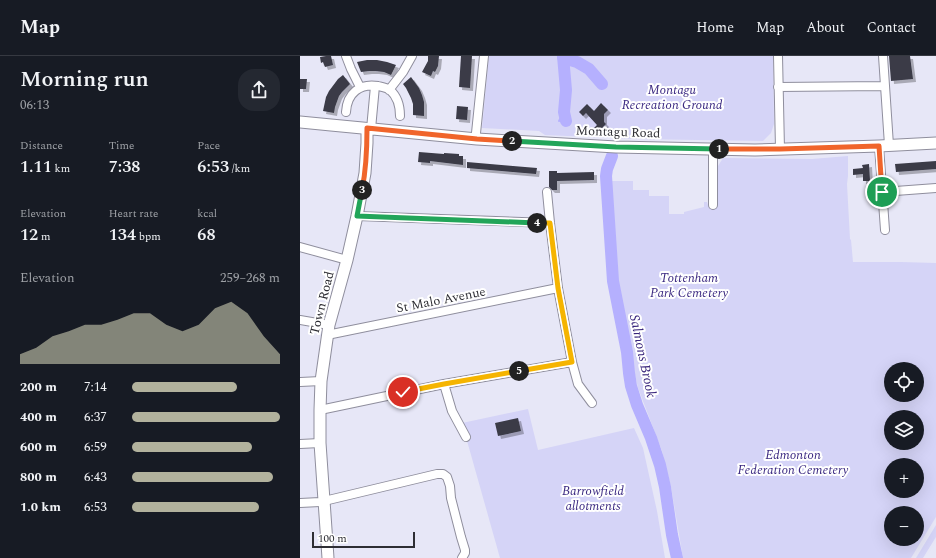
<!DOCTYPE html>
<html lang="en">
<head>
<meta charset="utf-8">
<style>
	:root { --surface:#171b24; --page:#242831; --text:#f1f3f6; --muted:#9ea1a6; --line:#363941; --accent:#b2b29d }
	body { margin:0; font-family:Spectral,serif; background:var(--page); color:var(--text); height:100vh; display:flex; flex-direction:column; font-size:15px; white-space:nowrap }
	* { box-sizing:border-box; margin:0 }
	p { font-size:13px; color:var(--muted) }
	.icon { flex:none; width:22px; height:22px; fill:none; stroke:currentColor; stroke-width:2; stroke-linecap:round; stroke-linejoin:round }
	.map { position:relative; flex:1; overflow:hidden }
	.drawer { display:flex; flex-direction:column; background:var(--surface); width:300px }
	.drawer>* { flex:none }
	.controls { position:absolute; left:584px; top:306px; display:grid; gap:8px }
	.controls a { display:grid; place-items:center; width:40px; height:40px; border-radius:50%; background:var(--surface); box-shadow:0 4px 16px #0002; font-size:20px }
	.scale { position:absolute; left:12px; bottom:10px; width:103px; box-sizing:border-box; padding-left:4px; border:2px solid #2e2e34; border-top:0; font-size:11px; line-height:14px; white-space:nowrap; color:#2e2e34; -webkit-text-stroke:3px #fff; paint-order:stroke }
	.pin { position:absolute; display:grid; place-items:center; width:34px; height:34px; color:#fff; margin:-17px; border:2px solid #fff; border-radius:50%; box-shadow:0 1px 4px #0007 }
	.km { position:absolute; width:20px; height:20px; margin:-10px; border-radius:50%; background:#222; color:#fff; font-size:11px; line-height:20px; text-align:center }
	.round { display:grid; place-items:center; flex:none; width:42px; height:42px; border-radius:16px; background:var(--page) }
	.overview { display:flex; align-items:center; justify-content:space-between; height:68px; padding:0 20px }
	h1 { font-size:22px; font-weight:600; line-height:30px }
	.metrics { display:grid; grid-template-columns:repeat(3,1fr); gap:6px; height:68px; padding:4px 20px }
	.metrics div { display:grid; align-content:center }
	.metrics b { font-size:17px; font-weight:600 }
	.metrics small { font-size:11px; font-weight:400 }
	.metrics p { font-size:11px }
	.chart { height:112px; padding:8px 20px }
	.chart p { display:flex; justify-content:space-between }
	.chart svg { width:100%; height:72px; margin-top:4px; fill:var(--accent); opacity:.7 }
	ul { padding:0 20px; list-style:none; font-size:13px }
	li { display:grid; grid-template-columns:64px 48px 1fr; align-items:center; height:30px }
	li i { height:10px; border-radius:5px; background:var(--accent) }
	header { display:flex; align-items:center; gap:24px; box-sizing:border-box; height:56px; padding:0 20px; background:var(--surface); border-bottom:1px solid var(--line) }
	header strong { font-size:19px }
	nav { display:flex; gap:22px; margin-inline-start:auto; font-size:14px }
	main { display:flex; flex:1; min-height:0 }
	.map>svg:first-child { display:block }
	.green { fill:#d5d4f7; fill-rule:evenodd }
	.lines { fill:none; stroke-linecap:round; stroke-linejoin:round }
	.stream { stroke:#b5b0fe; stroke-width:2 }
	.river { stroke:#b5b0fe; stroke-width:12 }
	.building { fill:#3b3b47; filter:url(#shadow) }
	.street-casing { stroke:#8f8e9d; stroke-width:10 }
	.secondary-casing { stroke:#8f8e9d; stroke-width:13 }
	.street { stroke:#fff; stroke-width:8 }
	.secondary { stroke:#fff; stroke-width:11 }
	.split-1-casing { stroke:#fff; stroke-width:8 }
	.split-2-casing { stroke:#fff; stroke-width:8 }
	.split-3-casing { stroke:#fff; stroke-width:8 }
	.split-4-casing { stroke:#fff; stroke-width:8 }
	.split-5-casing { stroke:#fff; stroke-width:8 }
	.split-6-casing { stroke:#fff; stroke-width:8 }
	.split-1 { stroke:#f0652b; stroke-width:5 }
	.split-2 { stroke:#22a559; stroke-width:5 }
	.split-3 { stroke:#f0652b; stroke-width:5 }
	.split-4 { stroke:#22a559; stroke-width:5 }
	.split-5 { stroke:#f5b400; stroke-width:5 }
	.split-6 { stroke:#f5b400; stroke-width:5 }
	.labels { text-anchor:middle; dominant-baseline:central; stroke-width:4; stroke-linejoin:round; paint-order:stroke }
	.park-label { font-size:13px; font-style:italic; fill:#3c2a82; stroke:#fff }
	.street-label { font-size:13px; fill:#2e2e34; stroke:#fff }
	.water-label { font-size:14px; font-style:italic; fill:#37237b; stroke:#fff }
</style>
</head>
<body>
<header>
<strong>Map</strong>
<nav><a>Home</a><a>Map</a><a>About</a><a>Contact</a></nav>
</header>
<main>
<section class="drawer">
<div class="overview"><div><h1>Morning run</h1><p>06:13</p></div><a class="round"><svg class="icon" aria-label="share" viewBox="0 0 24 24"><path d="M12 15V3M7 8l5-5 5 5M5 13v7h14v-7"/></svg></a></div>
<div class="metrics">
<div><p>Distance</p><b>1.11<small> km</small></b></div>
<div><p>Time</p><b>7:38</b></div>
<div><p>Pace</p><b>6:53<small> /km</small></b></div>
</div>
<div class="metrics">
<div><p>Elevation</p><b>12<small> m</small></b></div>
<div><p>Heart rate</p><b>134<small> bpm</small></b></div>
<div><p>kcal</p><b>68</b></div>
</div>
<div class="chart"><p><span>Elevation</span>259–268 m</p>
<svg viewBox="0 0 160 44" preserveAspectRatio="none"><path d="M0 44V38L10 34L20 27L30 24L40 20L50 20L60 17L70 13L80 13L90 20L100 24L110 20L120 10L130 6L140 13L150 27L160 38V44z"/></svg>
</div>
<ul>
<li><b>200 m</b>7:14<i style="width:71%"></i></li>
<li><b>400 m</b>6:37<i style="width:100%"></i></li>
<li><b>600 m</b>6:59<i style="width:81%"></i></li>
<li><b>800 m</b>6:43<i style="width:95%"></i></li>
<li><b>1.0 km</b>6:53<i style="width:86%"></i></li>
</ul>
</section>
<div class="map">
<svg width="636" height="502" viewBox="0 0 636 502">
	<defs>
		<filter id="shadow"><feDropShadow dx="3" dy="3" stdDeviation="0" flood-color="#0004"/></filter>
	</defs>
	<rect width="100%" height="100%" fill="#e7e7f7"/>
	<path class="green" d="M189 0H473L474 68 471 77 463 85 332 83 245 79 239 75 182 72Z
		M548 100V120L547 128 550 183 551 184 553 206H601L636 207V461L611 502H383L371 431 362 395 338 332 335 319H331L329 296 322 269 315 226 308 125H333V134H349V140H369V158H384V156L404 151V146H407L408 149H418V110L423 102 512 103ZM591 313H617V339H591ZM591 361H617V387H591ZM591 409H617V435H591ZM591 457H617V483H591Z
		M228 353 238 394 334 372 343 392 357 455 365 502H200L162 367Z
		M636 469V481L623 502H616Z"/>
	<g class="lines">
		<path class="stream" d="M259 65 264 56"/>
		<path class="river" d="M263 0 266 34 264 56 266 65
			M263 2 277 6 289 13 302 28
			M312 100 307 113 306 120 313 225 327 296 329 317 331 330 337 349 351 382 360 409 365 431 372 479 377 502"/>
	</g>
	<path class="building" d="M26 0H31L33 9 25 11 23 6 21 7 20 1Z
		M128 0H139L138 10 135 16 133 15 131 20 122 16 128 5Z
		M161 0H172L170 32 159 31Z
		M589 0H610L613 23 591 25Z
		M67 4H77L87 6 96 9 91 19 84 16 76 15H69L61 16 57 6Z
		M43 19 50 28 42 36 39 40 35 51 34 57 23 55 26 41 29 35 38 23Z
		M111 21 119 32 122 39 124 46V60L113 59V48L111 42 106 32 103 28Z
		M0 23H7L6 33H0Z
		M301 47 308 54 304 58V66L306 68 298 76 294 72 297 69 286 57 283 60 279 56 287 48 294 55Z
		M157 50 168 51 167 64 156 63Z
		M119 96 144 98V97L159 98V100H163V109L130 105V107L118 106Z
		M636 105V113L596 116 595 108Z
		M167 106 237 112 236 118 167 112Z
		M569 108 570 125H563V118L553 119V113L563 112 562 109Z
		M249 115H257V117L294 116V124L257 125V134H252L249 131Z
		M218 362 221 375 198 380 195 367Z"/>
	<g class="lines">
		<defs>
			<path id="street" d="M46 0 51 13 60 31
				M478 0 480 93
				M583 0 589 89
				M478 31 584 30
				M89 34 103 16 112 0
				M46 56C47 37 60 27 78 30 82 31 87 32 90 34 98 41 100 51 100 60
				M71 73 75 30
				M177 83 176 77 184 0
				M579 90 585 174
				M413 93V149
				M247 136 250 167 258 232 272 306 278 328 292 347
				M582 136 636 132
				M57 160 250 167
				M0 191 47 204
				M0 264 29 269
				M27 279 258 232
				M0 326 21 325
				M144 328 152 355 166 381
				M20 354 144 328 272 306
				M0 388 20 387
				M0 447 20 446 137 418H143L147 421 150 430 151 442 161 481 165 494V497L162 502"/>
			<path id="secondary" d="M0 66 31 69 177 83 316 91 455 94 579 90 636 87
				M28 502 20 387V354L21 325 29 269 47 204 57 160 65 117 67 87V73"/>
		</defs>
		<use href="#street" class="street-casing"/>
		<use href="#secondary" class="secondary-casing"/>
		<use href="#street" class="street"/>
		<use href="#secondary" class="secondary"/>
	</g>
	<g class="lines">
		<defs>
			<path id="split-1" d="M419 93H480L579 90 582 136"/>
			<path id="split-2" d="M212 85 316 91 419 93"/>
			<path id="split-3" d="M62 134C66 114 67 93 67 72L177 83 212 85"/>
			<path id="split-4" d="M62 134 57 160 237 167"/>
			<path id="split-5" d="M219 315 272 306 258 232 250 167H237"/>
			<path id="split-6" d="M103 336 144 328 219 315"/>
		</defs>
		<use href="#split-1" class="split-1-casing"/>
		<use href="#split-2" class="split-2-casing"/>
		<use href="#split-3" class="split-3-casing"/>
		<use href="#split-4" class="split-4-casing"/>
		<use href="#split-5" class="split-5-casing"/>
		<use href="#split-6" class="split-6-casing"/>
		<use href="#split-1" class="split-1"/>
		<use href="#split-2" class="split-2"/>
		<use href="#split-3" class="split-3"/>
		<use href="#split-4" class="split-4"/>
		<use href="#split-5" class="split-5"/>
		<use href="#split-6" class="split-6"/>
	</g>
	<g class="labels">
		<g class="park-label">
			<text x="372" y="34">Montagu<tspan x="372" dy="15">Recreation Ground</tspan></text>
			<text x="389" y="222">Tottenham<tspan x="389" dy="15">Park Cemetery</tspan></text>
			<text x="493" y="399">Edmonton<tspan x="493" dy="15">Federation Cemetery</tspan></text>
			<text x="293" y="435">Barrowfield<tspan x="293" dy="15">allotments</tspan></text>
		</g>
		<g class="street-label">
			<text transform="translate(318 76) rotate(2)">Montagu Road</text>
			<text transform="translate(141 244) rotate(-11)">St Malo Avenue</text>
			<text transform="translate(22 247) rotate(-76)">Town Road</text>
		</g>
		<g class="water-label">
			<text transform="translate(343 300) rotate(78)">Salmons Brook</text>
		</g>
	</g>
</svg>
<div class="controls">
<a><svg class="icon" aria-label="locate" viewBox="0 0 24 24"><circle cx="12" cy="12" r="6"/><path d="M12 2v4M12 18v4M2 12h4M18 12h4"/></svg></a>
<a><svg class="icon" aria-label="layers" viewBox="0 0 24 24"><path d="M12 4l9 5-9 5-9-5zM3 14l9 5 9-5"/></svg></a>
<a>+</a>
<a>−</a>
</div>
<div class="scale">100 m</div>
<div class="pin" style="left:582px;top:136px;background:#1e9e55"><svg class="icon" aria-label="arrive" viewBox="0 0 24 24"><path d="M6 21V4h12l-3 4 3 4H6"/></svg></div>
<div class="pin" style="left:103px;top:336px;background:#d93025"><svg class="icon" aria-label="check" viewBox="0 0 24 24"><path d="M5 12l5 5 9-10"/></svg></div>
<b class="km" style="left:419px;top:93px">1</b>
<b class="km" style="left:212px;top:85px">2</b>
<b class="km" style="left:62px;top:134px">3</b>
<b class="km" style="left:237px;top:167px">4</b>
<b class="km" style="left:219px;top:315px">5</b>
</div>
</main>
</body>
</html>
